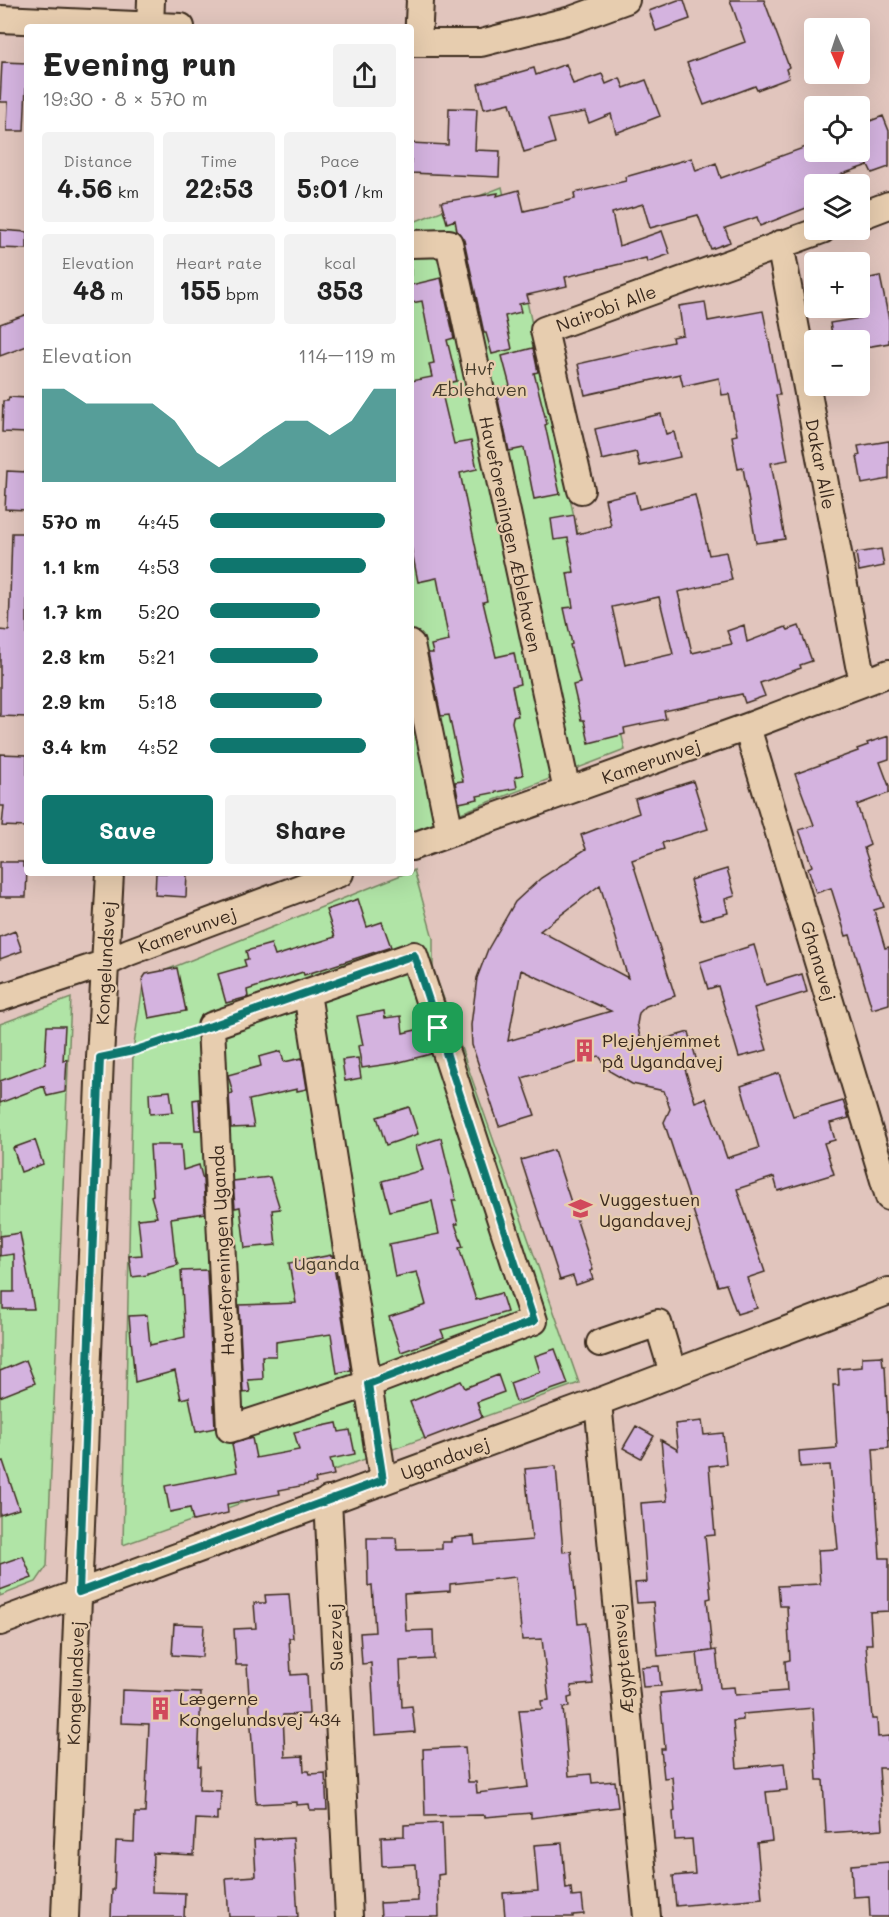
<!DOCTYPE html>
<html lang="en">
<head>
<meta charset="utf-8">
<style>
	:root { --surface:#fff; --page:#f2f2f2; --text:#222; --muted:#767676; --accent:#0f766e }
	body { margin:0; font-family:Mali,sans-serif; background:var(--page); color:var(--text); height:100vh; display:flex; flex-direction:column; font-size:22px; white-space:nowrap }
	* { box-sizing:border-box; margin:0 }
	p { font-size:20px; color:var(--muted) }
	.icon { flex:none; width:33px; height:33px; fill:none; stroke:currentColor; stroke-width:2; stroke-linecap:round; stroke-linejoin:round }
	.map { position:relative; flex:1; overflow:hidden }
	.side { position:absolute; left:24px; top:24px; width:390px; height:852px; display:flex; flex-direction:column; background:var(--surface); border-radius:6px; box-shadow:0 6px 24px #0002 }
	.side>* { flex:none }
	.needle { width:39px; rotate:177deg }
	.fabs { position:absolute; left:804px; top:18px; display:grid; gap:12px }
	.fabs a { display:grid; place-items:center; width:66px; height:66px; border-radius:6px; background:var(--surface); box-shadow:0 6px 24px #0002; font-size:30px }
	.pin { position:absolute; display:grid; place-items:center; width:51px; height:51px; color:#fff; margin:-26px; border-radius:12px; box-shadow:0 3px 9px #0006 }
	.round { display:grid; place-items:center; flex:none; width:63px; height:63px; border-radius:6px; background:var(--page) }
	.headline { display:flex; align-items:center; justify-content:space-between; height:102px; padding:0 18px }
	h1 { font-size:33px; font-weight:700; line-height:45px }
	.figures { display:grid; grid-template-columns:repeat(3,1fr); gap:9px; height:102px; padding:6px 18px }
	.figures div { display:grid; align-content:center; border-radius:6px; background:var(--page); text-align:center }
	.figures b { font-size:26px; font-weight:700 }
	.figures small { font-size:16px; font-weight:400 }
	.figures p { font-size:16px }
	.chart { height:168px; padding:12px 18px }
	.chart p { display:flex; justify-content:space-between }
	.chart svg { width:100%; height:108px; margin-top:6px; fill:var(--accent); opacity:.7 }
	.button { display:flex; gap:12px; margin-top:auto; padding:12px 18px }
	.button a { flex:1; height:69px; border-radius:6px; background:var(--accent); color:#fff; font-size:24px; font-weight:700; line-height:69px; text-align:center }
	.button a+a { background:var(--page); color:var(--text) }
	ul { padding:0 18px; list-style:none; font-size:20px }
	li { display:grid; grid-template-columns:96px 72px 1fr; align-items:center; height:45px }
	li i { height:15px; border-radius:8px; background:var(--accent) }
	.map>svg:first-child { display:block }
	.green { fill:#b0e4a6; stroke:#768762; stroke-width:1.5 }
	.building { fill:#d4b3df; stroke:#3b2a1e; stroke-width:1.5; fill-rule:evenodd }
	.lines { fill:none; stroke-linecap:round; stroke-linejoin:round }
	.minor-casing { stroke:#3b2a1e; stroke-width:30 }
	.path { stroke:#3b2a1e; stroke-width:4; stroke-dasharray:1.5 4.5; stroke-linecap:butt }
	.minor { stroke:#e7cdaf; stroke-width:26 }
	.route-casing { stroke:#fff; stroke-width:12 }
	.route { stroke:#0f766e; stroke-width:8 }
	.labels { text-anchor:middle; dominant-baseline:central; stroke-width:4.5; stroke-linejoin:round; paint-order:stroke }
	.street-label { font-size:18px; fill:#3b2a1e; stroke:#e7cdaf }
	.park-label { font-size:18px; fill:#473d2c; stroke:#e7cdaf }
	.poi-label { font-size:18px; fill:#3b2a1e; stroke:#e7cdaf; text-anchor:start }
</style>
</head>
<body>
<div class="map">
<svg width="889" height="1917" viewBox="0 0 889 1917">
	<rect width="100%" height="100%" fill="#e1c5bd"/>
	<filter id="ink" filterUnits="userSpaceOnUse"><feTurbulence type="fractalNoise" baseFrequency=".0167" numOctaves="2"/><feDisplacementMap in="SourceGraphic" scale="12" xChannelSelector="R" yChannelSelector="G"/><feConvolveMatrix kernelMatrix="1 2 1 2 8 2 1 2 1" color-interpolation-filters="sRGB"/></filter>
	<g filter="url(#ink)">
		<path class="green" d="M502 187 625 750 411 832V223Z
			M414 870 433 938V968L579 1383 123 1545 133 1051 144 979 406 873H411Z
			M71 998 47 1566 36 1582 0 1596V1024Z"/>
		<path class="building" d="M678 0H684L690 19 656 31 649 11Z
			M730 0H764L789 67 786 69 789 78 757 90 755 86 704 105 687 63 745 42Z
			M2 62 27 63 24 131H7L8 102H0Z
			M566 64 573 84 602 74 606 84 620 78 624 88 646 80 660 116 616 133 611 114 589 123 585 112 548 119 555 143 524 152 510 103 484 109 478 84 534 68 536 75Z
			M449 108 477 109 475 150 500 151 499 177 411 173V143L448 145Z
			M883 116 889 131V167L872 173 868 165 814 184V205L760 226 757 217 725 228 730 242 711 249 698 215 650 228 643 204 612 213 619 246 662 231 670 254 647 262 646 258 565 277 567 286 527 295 529 302 519 304 521 312 505 316 512 349 492 354 486 333H484L464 240 457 231 455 220 447 223 441 202 498 193 497 196 519 190 524 211 575 199 574 193 626 181 625 177 692 158 696 171 716 163 721 178 814 144V152H860V125Z
			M0 230 27 232V249L0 248Z
			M880 276 889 320V343L860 348V340H833L830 323 860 318V280Z
			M441 278 454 338 447 340 457 381 440 385 454 444 471 441 477 469 460 473 487 601 483 602 496 657 514 653 520 684 512 686 518 716 513 717 512 722 523 775 515 777 517 788 477 796 478 799 459 803 455 782 463 781 449 715 441 716 428 653H433L431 645 449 641 437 578 418 582 411 546V381L432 377 429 364 434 363 422 301 411 303V285Z
			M705 302 708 321 763 311 780 395H776L788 460 771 463 785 539 756 543 743 468 738 469 732 436 737 435 729 394 722 395 719 378 683 386 680 374 585 395 578 364 673 342 672 337 683 335 679 306Z
			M27 314V346L0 356V324Z
			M533 348 538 372 534 373 547 424 545 425 560 494 534 499 524 448 509 451 496 390 510 386 502 356Z
			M9 397 27 398V433L2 432 3 401H8Z
			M661 414 666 434 674 432 680 457 640 466 636 452 602 460 595 429Z
			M889 441V479L862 484 857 456 860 455 858 446Z
			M7 471 27 472V510L5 509Z
			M635 492 639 509 695 495 709 555 726 552 732 580 678 592 692 653 732 644 727 631 744 625 747 642 786 627 788 630 799 626 812 661 800 665 801 668 760 683 765 696 745 703 742 694 664 711 666 719 624 728 625 734 589 743 584 720H581L573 685 580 683 570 645 572 644 564 608 573 607 567 573 574 572 568 538 554 540 551 519 574 515 577 534 611 526 605 499ZM659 597 673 654 625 665 612 607Z
			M12 533H27V717L0 716V630L9 631Z
			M881 549 884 566 859 571 856 553Z
			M889 736V759L880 762 889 786V793L857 805 870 845 864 848 884 907 874 910 885 948 889 947V1004L872 1009 850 935 846 936 831 888 816 893 808 868 812 866 799 830 814 825 795 774 858 751 857 749 868 745 867 743Z
			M0 754 27 755V827L2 826 4 806H0Z
			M693 781 708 829 662 843 664 849 632 860 675 996 646 1006 639 1013 637 1024 640 1037 654 1042 689 1032 698 1066 685 1069 695 1102 706 1098 727 1158 759 1148 741 1086 779 1073 793 1116 843 1101 849 1118 830 1123 835 1140 824 1143 834 1174 778 1191 774 1177 737 1189 765 1272 747 1278 757 1308 737 1314 726 1284 718 1286 664 1122 670 1109 664 1091 632 1084 611 1072 599 1056 522 1078 535 1115 499 1126 472 1045 471 1025 477 978 488 949 515 902 541 878 586 849 581 835 639 813 635 799ZM600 885 628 978 540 931ZM521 970 611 1011 508 1041Z
			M0 862H23V867H27L26 897H0Z
			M727 869 735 896 725 899 728 913 701 920 690 880Z
			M156 873H187L186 897 155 895Z
			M358 899 367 927 382 922 391 947 304 975 303 972 247 990 248 997 226 1003 218 974 246 966 244 960 248 959 246 951 271 944 275 956 335 937 326 910Z
			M15 931 22 951 0 959V937Z
			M754 945 766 985 802 974 807 992 754 1008 767 1050 739 1057 718 986 708 989 700 962Z
			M177 968 186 1011 149 1018 142 980 146 974Z
			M384 1011 385 1018 401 1016 403 1033 416 1030 417 1033 423 1031 431 1054 396 1063 362 1068 358 1046 363 1045 357 1016Z
			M47 1026H65L63 1061 67 1059 65 1092 47 1096 44 1086 0 1103V1081L45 1064Z
			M281 1051 284 1062 302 1058 307 1089 297 1091V1089L249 1100 254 1127 231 1128 229 1094 233 1093 228 1075 261 1066 259 1057Z
			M358 1058 361 1078 345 1081 342 1060Z
			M170 1091 173 1112 150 1114 149 1093Z
			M199 1099 201 1130H195L193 1100Z
			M409 1107 418 1134 386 1145 377 1117Z
			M441 1138 456 1200H452L458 1224H455L463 1247 459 1248 476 1300 501 1293 507 1312 441 1330 444 1337 401 1352 389 1317 426 1305 417 1272 395 1277 389 1244 439 1234 432 1201 390 1211 382 1181 423 1170 416 1146Z
			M35 1140 43 1164 21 1172 13 1148Z
			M150 1145H181L183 1170 199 1165 203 1180 205 1213 171 1218 175 1256 178 1265 148 1273V1275L132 1277 129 1256 142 1255 138 1219 157 1217 151 1196 153 1195Z
			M554 1150 593 1270 590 1271 593 1279 576 1285 573 1276 560 1280 521 1160Z
			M270 1177 280 1209 272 1210 276 1245 245 1248 240 1207 235 1208 233 1181Z
			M20 1233 34 1309H3V1292H14V1254L0 1256V1236Z
			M332 1255 351 1370 337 1373 331 1334 276 1342V1356H262L263 1379 248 1380 250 1392 243 1393 239 1305 296 1303 289 1263Z
			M207 1270 215 1428 196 1432 189 1397 181 1399 175 1371 135 1382 129 1316 147 1315 150 1345 185 1337 181 1271Z
			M555 1349 568 1384 516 1402 510 1383 540 1372 535 1356Z
			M882 1356 883 1366H885L889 1448 873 1449 880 1558H889V1611L870 1612 872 1644H866L872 1719H877L878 1737 889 1736V1768H879L883 1829 826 1833 823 1780H817L813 1708 743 1714V1720L733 1721 737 1768 784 1763 787 1790 766 1792 772 1841 757 1843 762 1898 676 1906 673 1876 695 1874 692 1839 675 1840 673 1812 675 1811 672 1777 664 1778 661 1749H665L660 1693 701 1689 697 1653 716 1650 720 1688 734 1687 735 1695 787 1691 785 1661 790 1660 787 1606H780L778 1586 820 1584 818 1550 838 1549 830 1465 800 1467 799 1451 837 1448 833 1385H839L838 1369 862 1367V1357Z
			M26 1360 35 1383 0 1397V1371Z
			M498 1375 504 1392 477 1402 482 1417 425 1439 410 1402 461 1381 465 1388Z
			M702 1421 704 1435 723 1433 726 1464 709 1466 715 1535 705 1536 711 1598 707 1599 712 1651 658 1656 653 1602 637 1603 635 1583 647 1582 641 1503 667 1501 661 1440 678 1450 675 1424Z
			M337 1423 339 1432 350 1430 355 1454 330 1459 334 1475 315 1479 316 1483 279 1490 280 1494 227 1504 228 1513 193 1521 190 1508 170 1512 165 1486 237 1472 232 1444 252 1438 256 1458 299 1450 294 1432Z
			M636 1426 654 1436 641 1458 623 1448Z
			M3 1461 19 1509 0 1515V1462Z
			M556 1466 563 1552 571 1551 578 1624 586 1623 593 1684 571 1686 572 1697 568 1698 569 1707 563 1708 569 1776 591 1774 592 1783 615 1781 618 1807 531 1818V1813L485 1817V1815L425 1816 423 1749 465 1747 468 1782H476L477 1793 528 1787 519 1710 542 1709 541 1701 549 1700 542 1639 522 1640 516 1577 450 1584V1591L404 1594 406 1631 433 1630 434 1659 400 1661 402 1707 412 1706 415 1732 375 1735 371 1663 362 1664 360 1633 375 1632 372 1585 368 1586 367 1538H396L397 1550 442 1549V1542H451V1538L474 1536 475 1545 532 1540 525 1469Z
			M23 1556 32 1578 0 1590V1564Z
			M289 1594 293 1638H289L291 1675 307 1674 309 1714 283 1715 285 1757 303 1756 304 1771H309L310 1774 325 1773 327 1810H310L309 1804 296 1805V1802L256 1804 247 1665H236L234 1629 256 1628 254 1603H266L265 1595Z
			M174 1624 204 1625 202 1657 172 1655Z
			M659 1666 661 1686 643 1687 641 1667Z
			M122 1690 201 1693 198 1766H200L199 1790 221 1791 220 1812H217V1820L196 1819 194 1855 153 1853 152 1892 185 1893 184 1917H111L112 1890H114L116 1841 134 1842 135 1813H145L149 1724 121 1723Z
			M442 1823 444 1874 438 1875 439 1917H381L380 1903 418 1901 416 1864 382 1866 381 1837 404 1836V1825Z
			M293 1838 298 1917H229L226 1878 256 1876 254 1840Z
			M562 1843 566 1889 571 1888 572 1897 582 1896 584 1914 573 1915V1917H505L503 1893 538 1891 534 1845Z
			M889 1862V1917H870L869 1896 853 1897 851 1865Z"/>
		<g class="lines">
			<defs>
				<path id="minor" d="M0 19 181 27
					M150 27 151 0
					M411 43H481L571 20 626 0
					M418 43 420 0
					M860 216 889 205
					M411 244 449 243 567 791
					M780 244 859 665 864 682
					M581 490 544 330 822 230
					M411 644 450 833
					M747 727 889 1197
					M411 847 747 727 889 673
					M414 955 534 1321 368 1384 230 1429 211 1026Z
					M307 993 383 1480
					M0 998 106 963 129 952 340 873
					M600 1343 658 1323 673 1373
					M598 1402 647 1917
					M328 1500C336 1639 341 1778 349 1917
					M0 1622 598 1402 889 1291
					M65 1917 100 1058 110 873"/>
			</defs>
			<use href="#minor" class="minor-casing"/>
			<path class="path" d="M123 1053 191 1032"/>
			<use href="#minor" class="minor"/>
		</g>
	</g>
	<g class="lines" filter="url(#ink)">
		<defs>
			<path id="route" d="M414 955 534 1321 368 1384 383 1480 79 1592 100 1058 133 1051 211 1026Z"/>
		</defs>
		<use href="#route" class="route-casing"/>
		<use href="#route" class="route"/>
	</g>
	<defs>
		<symbol id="building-bare" viewBox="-9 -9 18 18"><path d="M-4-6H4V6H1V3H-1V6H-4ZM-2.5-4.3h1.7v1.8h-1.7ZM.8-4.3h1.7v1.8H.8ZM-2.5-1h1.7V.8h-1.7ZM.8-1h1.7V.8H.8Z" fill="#d1495b" stroke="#e7cdaf" stroke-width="2.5" paint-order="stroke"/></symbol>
		<symbol id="school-bare" viewBox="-9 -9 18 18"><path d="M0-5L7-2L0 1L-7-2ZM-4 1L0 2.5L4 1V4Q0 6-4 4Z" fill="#d1495b" stroke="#e7cdaf" stroke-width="2.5" paint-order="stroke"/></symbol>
	</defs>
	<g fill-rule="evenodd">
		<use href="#building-bare" x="568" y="1034" width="33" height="33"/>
		<use href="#school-bare" x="564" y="1192" width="33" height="33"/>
		<use href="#building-bare" x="144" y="1692" width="33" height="33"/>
	</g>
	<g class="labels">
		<g class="street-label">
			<text transform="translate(606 308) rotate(-20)">Nairobi Alle</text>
			<text transform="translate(821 464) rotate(79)">Dakar Alle</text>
			<text transform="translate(511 534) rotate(78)">Haveforeningen Æblehaven</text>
			<text transform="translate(651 761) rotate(-19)">Kamerunvej</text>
			<text transform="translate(187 930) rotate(-20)">Kamerunvej</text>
			<text transform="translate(819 961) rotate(73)">Ghanavej</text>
			<text transform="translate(105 963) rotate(-87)">Kongelundsvej</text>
			<text transform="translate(222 1250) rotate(-93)">Haveforeningen Uganda</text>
			<text transform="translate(445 1458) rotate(-20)">Ugandavej</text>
			<text transform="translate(335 1637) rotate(-92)">Suezvej</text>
			<text transform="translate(622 1659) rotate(-95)">Ægyptensvej</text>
			<text transform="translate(75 1683) rotate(-88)">Kongelundsvej</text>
		</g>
		<g class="park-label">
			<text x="479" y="368">Hvf<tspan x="479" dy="21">Æblehaven</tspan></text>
			<text x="327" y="1263">Uganda</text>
		</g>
		<g class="poi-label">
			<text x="602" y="1040">Plejehjemmet<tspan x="602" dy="21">på Ugandavej</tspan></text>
			<text x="599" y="1199">Vuggestuen<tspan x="599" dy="21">Ugandavej</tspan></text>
			<text x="179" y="1698">Lægerne<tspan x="179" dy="21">Kongelundsvej 434</tspan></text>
		</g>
	</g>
</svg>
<div class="fabs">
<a><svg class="needle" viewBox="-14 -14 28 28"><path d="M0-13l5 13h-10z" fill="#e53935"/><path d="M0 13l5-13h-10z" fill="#767676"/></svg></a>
<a><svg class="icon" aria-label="locate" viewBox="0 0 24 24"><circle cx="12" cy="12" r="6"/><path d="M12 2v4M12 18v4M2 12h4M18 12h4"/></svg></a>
<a><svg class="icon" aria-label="layers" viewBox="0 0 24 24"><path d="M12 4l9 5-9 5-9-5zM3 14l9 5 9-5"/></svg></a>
<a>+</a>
<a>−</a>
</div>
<div class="pin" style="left:438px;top:1028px;background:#1e9e55"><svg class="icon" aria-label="arrive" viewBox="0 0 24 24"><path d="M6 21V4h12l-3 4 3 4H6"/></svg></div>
<section class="side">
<div class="headline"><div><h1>Evening run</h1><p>19:30 · 8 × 570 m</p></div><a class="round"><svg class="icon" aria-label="share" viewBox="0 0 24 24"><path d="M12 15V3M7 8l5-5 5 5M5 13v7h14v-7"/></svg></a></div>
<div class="figures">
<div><p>Distance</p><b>4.56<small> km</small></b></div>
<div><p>Time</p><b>22:53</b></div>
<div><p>Pace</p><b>5:01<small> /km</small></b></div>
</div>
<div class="figures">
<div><p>Elevation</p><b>48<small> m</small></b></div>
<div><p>Heart rate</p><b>155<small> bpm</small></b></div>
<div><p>kcal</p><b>353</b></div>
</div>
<div class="chart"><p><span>Elevation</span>114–119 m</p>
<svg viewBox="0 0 160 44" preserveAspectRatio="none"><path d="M0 44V6L10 6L20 12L30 12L40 12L50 12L60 19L70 32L80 38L90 32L100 25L110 19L120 19L130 25L140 19L150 6L160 6V44z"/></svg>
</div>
<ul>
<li><b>570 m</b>4:45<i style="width:94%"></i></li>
<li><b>1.1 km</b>4:53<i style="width:84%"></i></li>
<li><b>1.7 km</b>5:20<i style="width:59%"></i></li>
<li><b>2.3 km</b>5:21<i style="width:58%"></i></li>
<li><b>2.9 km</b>5:18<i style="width:60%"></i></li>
<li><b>3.4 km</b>4:52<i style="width:84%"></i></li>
</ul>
<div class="button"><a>Save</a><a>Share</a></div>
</section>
</div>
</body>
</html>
